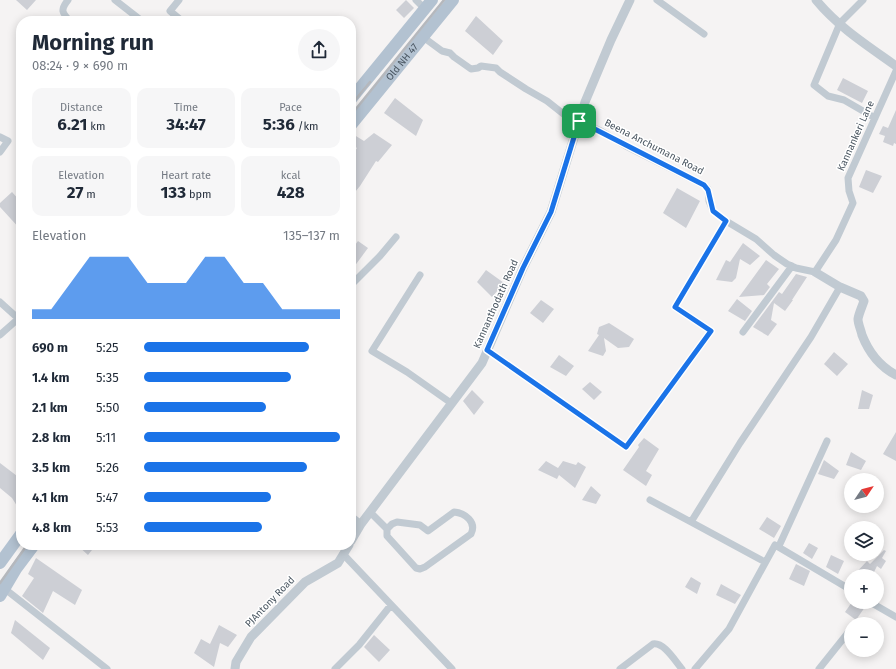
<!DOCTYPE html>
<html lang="en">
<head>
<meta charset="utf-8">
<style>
	:root { --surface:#fff; --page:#f6f6f7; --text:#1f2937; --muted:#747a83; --accent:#1a73e8 }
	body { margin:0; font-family:"Fira Sans",sans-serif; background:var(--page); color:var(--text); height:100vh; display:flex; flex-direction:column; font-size:15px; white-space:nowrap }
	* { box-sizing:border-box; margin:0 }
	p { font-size:13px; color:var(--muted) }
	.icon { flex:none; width:22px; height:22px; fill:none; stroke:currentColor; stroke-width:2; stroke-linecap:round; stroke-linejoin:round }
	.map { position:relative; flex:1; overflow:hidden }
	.side { position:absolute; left:16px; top:16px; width:340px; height:534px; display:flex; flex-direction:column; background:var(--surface); border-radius:16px; box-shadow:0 2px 10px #0003 }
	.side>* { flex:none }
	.needle { width:26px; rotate:55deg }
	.buttons { position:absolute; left:844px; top:473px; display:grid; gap:8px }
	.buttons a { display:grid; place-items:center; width:40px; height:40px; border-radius:50%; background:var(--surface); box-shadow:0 2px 10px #0003; font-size:20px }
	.pin { position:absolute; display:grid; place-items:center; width:34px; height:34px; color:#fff; margin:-17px; border-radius:8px; box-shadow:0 2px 6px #0006 }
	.round { display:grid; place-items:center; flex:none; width:42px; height:42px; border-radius:21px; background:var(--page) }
	.summary { display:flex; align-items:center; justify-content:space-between; height:68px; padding:0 16px }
	h1 { font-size:22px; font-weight:700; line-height:30px }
	.metrics { display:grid; grid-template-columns:repeat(3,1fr); gap:6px; height:68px; padding:4px 16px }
	.metrics div { display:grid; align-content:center; border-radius:10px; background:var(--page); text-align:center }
	.metrics b { font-size:17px; font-weight:700 }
	.metrics small { font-size:11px; font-weight:400 }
	.metrics p { font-size:11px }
	.chart { height:112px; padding:8px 16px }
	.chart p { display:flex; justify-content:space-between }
	.chart svg { width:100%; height:72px; margin-top:4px; fill:var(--accent); opacity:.7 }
	ul { padding:0 16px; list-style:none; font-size:13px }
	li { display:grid; grid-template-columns:64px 48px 1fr; align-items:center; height:30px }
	li i { height:10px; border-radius:5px; background:var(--accent) }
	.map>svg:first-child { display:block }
	.building { fill:#cdcfd5 }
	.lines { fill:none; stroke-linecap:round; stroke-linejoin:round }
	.minor { stroke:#c1cad2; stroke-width:7 }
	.tertiary { stroke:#c1cad2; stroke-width:9 }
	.primary { stroke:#b3c2d1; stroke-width:12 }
	.rail { stroke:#b5b8bd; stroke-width:2.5 }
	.route-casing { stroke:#fff; stroke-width:8 }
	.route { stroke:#1a73e8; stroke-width:5 }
	.labels { text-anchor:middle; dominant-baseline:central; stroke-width:3; stroke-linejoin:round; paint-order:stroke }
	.street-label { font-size:10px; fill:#4a5661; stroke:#fff }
</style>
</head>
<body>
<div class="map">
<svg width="896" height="669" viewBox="0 0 896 669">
	<rect width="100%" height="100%" fill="#f5f3f3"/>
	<path class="building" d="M16 0H36L27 10Z
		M406 0 414 8 404 18 396 10Z
		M476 16 503 41 493 55 465 31Z
		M843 78 868 91 862 103 837 90Z
		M395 98 423 120 416 136 384 113Z
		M896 110V144L894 143 893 146 883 142 885 136 879 134 883 126 888 128Z
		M351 133 364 141 374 133 392 145 378 162 376 161 360 186 351 197V157L357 148 351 144Z
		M866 170 882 176 873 193 859 187Z
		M677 188 700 201 686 228 663 213Z
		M12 192 21 202V230L0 207V203Z
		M351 241 355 245 358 241 368 248 351 271Z
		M743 243 760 256 750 265 740 259 736 278 732 282 716 280 726 260 730 262Z
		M766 260 779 269 767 284 770 287 764 295 739 297Z
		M486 270 504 283 492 297 477 282Z
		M796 274 807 277 792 300H793L785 311 774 303 771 320 777 324 768 336 753 327 779 292 782 294Z
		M737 299 752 311 745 321 728 311Z
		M541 300 554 309 543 323 530 313Z
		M609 323 634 339 629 347 618 348 604 338 606 351 603 356 588 351 599 335 597 334 599 327Z
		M834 352 848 364 837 376 824 364Z
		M559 355 574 366 566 376 550 367Z
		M590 382 602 392 594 400 582 389Z
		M472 390 484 402 474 415 463 401Z
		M862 390 873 395 869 409H858Z
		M896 432V461L883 454Z
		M644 438 659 449 646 471 652 475 646 486 623 470 639 447 638 445Z
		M851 452 866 461 861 470 846 465Z
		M824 460 839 471 834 479 818 474Z
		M546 461 558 468 563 461 576 465 578 462 586 467 575 488 559 475 557 479 538 470Z
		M0 463 21 479V501L17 506 12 498 0 488Z
		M591 486 601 495 596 504 582 500Z
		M767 517 781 526 774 538 759 529Z
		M809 543 818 548 812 559 803 553Z
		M77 545H96L88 555Z
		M884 550 886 551 882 558 886 561 881 569 877 566 872 576H853L867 561 870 564Z
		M831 555 844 561 838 574 826 567Z
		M36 558 82 590 75 605 53 591 43 613 22 596 34 578 28 574Z
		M796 564 810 571 804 586 789 579Z
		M691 577 701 583 697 594 685 587Z
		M721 584 741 595 735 604 716 595Z
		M852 602H862L861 604 865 607 856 620 845 612Z
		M15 620 50 648 43 660 11 633Z
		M219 625 237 635 228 647 220 643 214 667 194 653 201 639 210 644Z
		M374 635 390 650 379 662 364 647Z"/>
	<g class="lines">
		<path class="minor" d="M68 0C60 10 62 13 70 21
			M115 0 142 21
			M179 0 170 11 182 21
			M416 0 425 9
			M657 0 704 34
			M863 0 840 23 814 85 828 96 844 100 875 118
			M423 37 442 51 450 53 454 57 471 69 478 68 481 66 496 68 500 72 526 89 547 101 566 116 601 131 626 146 704 185 708 189 709 201 713 211 726 221 756 239 774 255 787 264 796 268 815 272 836 240 853 203 849 191 848 178 896 71
			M0 137 8 141 0 152
			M420 275 372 351 407 372 451 403
			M351 285 380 256 396 237
			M0 302 21 321
			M743 332 792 266
			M0 335 18 319
			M487 350 626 447 711 331 675 307 726 221
			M650 500 691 522
			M370 512 387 529V536L416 568 420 569 425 567 471 534C477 522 465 513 454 512L428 531 420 525 397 522 392 524 387 529
			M351 516 361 524
			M779 546 827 441
			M343 554 452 669
			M765 562 691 522 740 443 811 337 840 287
			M5 589 107 669
			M870 602 896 617
			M335 669 359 645 391 605
			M620 669 653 644C664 642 675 661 682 669
			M695 669 729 629 775 545 851 590
			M819 669 851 629"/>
		<path class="tertiary" d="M816 0C838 27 868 46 896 66
			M815 272 840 287 861 296 864 301C862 307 859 313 858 319 858 324 861 330 862 335 869 353 879 366 896 375
			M351 541 361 524 482 363 523 268 551 212 585 102 611 40 630 0
			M235 669 236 662 251 637 305 582 338 563 349 545"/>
		<g class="primary">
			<path d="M351 99 432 0"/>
			<path id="s1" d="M351 125 453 0"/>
			<path d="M0 563 21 534"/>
			<path d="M0 596 16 569 34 545"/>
		</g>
		<path class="rail" d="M351 105 370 82
			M351 115 444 0
			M0 583 27 545"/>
	</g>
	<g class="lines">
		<defs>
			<path id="route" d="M579 121 704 185 708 190 713 211 726 221 675 307 711 331 626 447 487 350 523 268 551 212Z"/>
		</defs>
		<use href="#route" class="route-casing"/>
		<use href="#route" class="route"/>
	</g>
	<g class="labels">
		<g class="street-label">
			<text stroke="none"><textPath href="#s1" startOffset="81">Old NH 47</textPath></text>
			<text transform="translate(856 136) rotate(-66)">Kannankeri Lane</text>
			<text transform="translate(654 147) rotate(27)">Beena Anchumana Road</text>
			<text transform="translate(496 304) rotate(-66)">Kannanthodath Road</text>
			<text transform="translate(270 602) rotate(-46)">PJAntony Road</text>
		</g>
	</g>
</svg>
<div class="buttons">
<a><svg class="needle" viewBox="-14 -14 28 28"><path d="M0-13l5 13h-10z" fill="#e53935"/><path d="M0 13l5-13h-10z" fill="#747a83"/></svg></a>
<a><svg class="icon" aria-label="layers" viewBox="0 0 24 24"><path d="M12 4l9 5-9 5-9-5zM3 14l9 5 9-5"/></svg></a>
<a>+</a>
<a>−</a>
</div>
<div class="pin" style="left:579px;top:121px;background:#1e9e55"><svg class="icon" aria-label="arrive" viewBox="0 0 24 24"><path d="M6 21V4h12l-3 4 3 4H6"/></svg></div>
<section class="side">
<div class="summary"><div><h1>Morning run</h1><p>08:24 · 9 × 690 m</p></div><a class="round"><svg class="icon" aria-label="share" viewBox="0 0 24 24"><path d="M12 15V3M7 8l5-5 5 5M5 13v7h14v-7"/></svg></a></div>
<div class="metrics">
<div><p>Distance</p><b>6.21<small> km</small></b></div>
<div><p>Time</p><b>34:47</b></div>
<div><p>Pace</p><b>5:36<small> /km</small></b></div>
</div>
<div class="metrics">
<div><p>Elevation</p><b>27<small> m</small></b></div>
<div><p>Heart rate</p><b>133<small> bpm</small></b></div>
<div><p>kcal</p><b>428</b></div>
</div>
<div class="chart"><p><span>Elevation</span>135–137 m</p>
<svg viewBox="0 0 160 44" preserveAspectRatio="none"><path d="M0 44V38L10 38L20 22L30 6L40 6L50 6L60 22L70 22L80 22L90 6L100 6L110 22L120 22L130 38L140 38L150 38L160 38V44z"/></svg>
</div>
<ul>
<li><b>690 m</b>5:25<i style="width:84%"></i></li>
<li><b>1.4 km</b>5:35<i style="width:75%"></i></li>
<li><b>2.1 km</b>5:50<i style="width:62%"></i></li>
<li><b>2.8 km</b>5:11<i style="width:100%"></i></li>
<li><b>3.5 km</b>5:26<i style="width:83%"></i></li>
<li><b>4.1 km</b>5:47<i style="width:65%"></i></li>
<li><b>4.8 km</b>5:53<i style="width:60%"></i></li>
</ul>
</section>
</div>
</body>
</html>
